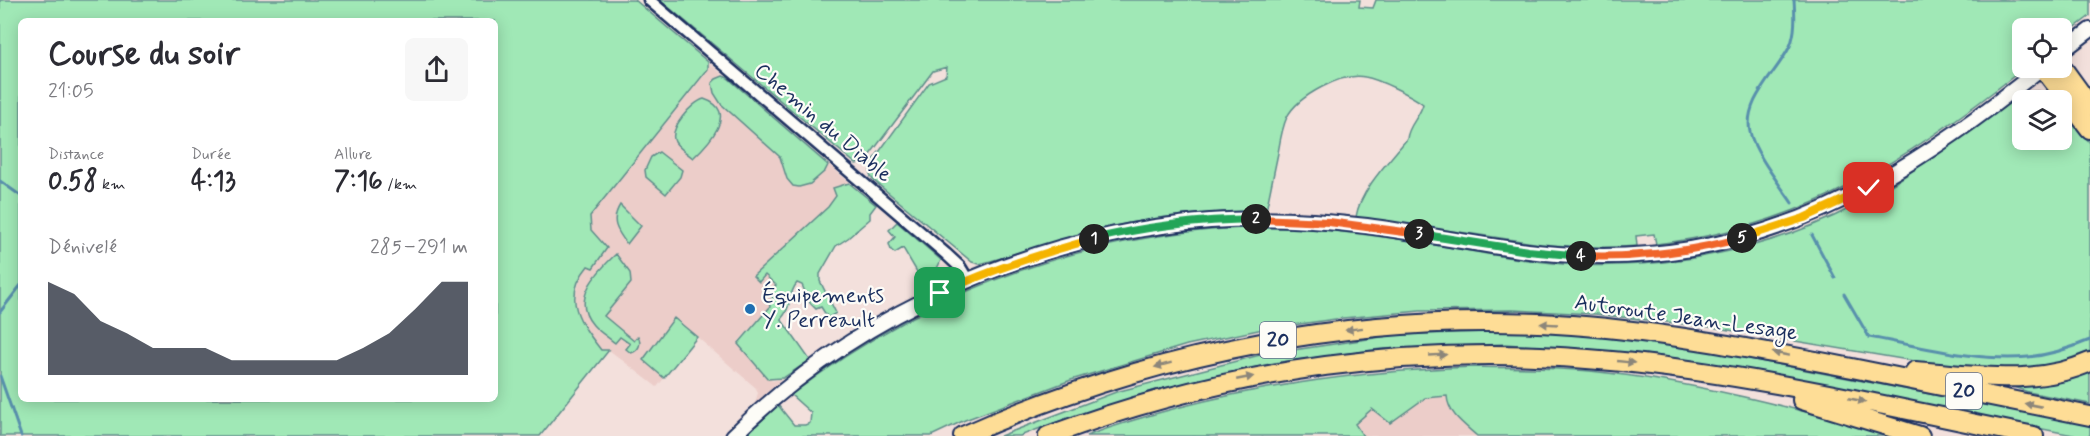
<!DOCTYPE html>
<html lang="fr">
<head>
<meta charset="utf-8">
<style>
	:root { --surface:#fff; --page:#f7f7f7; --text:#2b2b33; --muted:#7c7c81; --accent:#111827 }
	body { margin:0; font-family:Mynerve,sans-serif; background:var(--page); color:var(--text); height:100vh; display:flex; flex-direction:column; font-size:22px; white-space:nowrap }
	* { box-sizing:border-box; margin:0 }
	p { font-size:20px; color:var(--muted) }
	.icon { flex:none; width:33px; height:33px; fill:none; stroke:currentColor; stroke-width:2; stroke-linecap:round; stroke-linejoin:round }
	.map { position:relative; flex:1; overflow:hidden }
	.side { position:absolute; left:18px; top:18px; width:480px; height:384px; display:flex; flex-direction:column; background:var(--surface); border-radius:9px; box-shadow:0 3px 15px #0003 }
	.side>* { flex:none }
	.tools { position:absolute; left:2012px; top:18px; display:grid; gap:12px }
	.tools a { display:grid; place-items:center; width:60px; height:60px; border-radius:9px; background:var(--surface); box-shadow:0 3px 15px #0003; font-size:30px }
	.pin { position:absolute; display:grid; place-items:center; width:51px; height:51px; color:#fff; margin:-26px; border-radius:12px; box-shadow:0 3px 9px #0006 }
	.km { position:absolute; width:30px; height:30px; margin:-15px; border-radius:50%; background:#222; color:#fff; font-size:16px; line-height:30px; text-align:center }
	.round { display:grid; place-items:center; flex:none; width:63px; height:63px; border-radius:9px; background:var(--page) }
	.overview { display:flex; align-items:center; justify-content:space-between; height:102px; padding:0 30px }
	h1 { font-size:33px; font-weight:700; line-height:45px }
	.figures { display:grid; grid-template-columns:repeat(3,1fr); gap:9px; height:102px; padding:6px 30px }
	.figures div { display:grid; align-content:center }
	.figures b { font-size:26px; font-weight:700 }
	.figures small { font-size:16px; font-weight:400 }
	.figures p { font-size:16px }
	.chart { height:168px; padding:12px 30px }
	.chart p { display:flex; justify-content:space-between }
	.chart svg { width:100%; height:108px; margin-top:6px; fill:var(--accent); opacity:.7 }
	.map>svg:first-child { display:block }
	.built { fill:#eccdc9 }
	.green { fill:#a0e8b6; stroke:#5e8c8a; stroke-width:1.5; fill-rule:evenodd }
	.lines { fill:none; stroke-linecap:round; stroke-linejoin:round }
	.stream { stroke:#5990ac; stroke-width:3 }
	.street-casing { stroke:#1b2f5e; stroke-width:15 }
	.secondary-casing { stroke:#1b2f5e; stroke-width:18 }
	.highway-casing { stroke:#1b2f5e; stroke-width:22 }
	.street { stroke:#fdfcf7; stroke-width:10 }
	.secondary { stroke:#fdfcf7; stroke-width:14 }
	.highway { stroke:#fedd96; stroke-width:18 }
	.oneway { fill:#8c867a }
	.split-1-casing { stroke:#fff; stroke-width:12 }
	.split-2-casing { stroke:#fff; stroke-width:12 }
	.split-3-casing { stroke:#fff; stroke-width:12 }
	.split-4-casing { stroke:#fff; stroke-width:12 }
	.split-5-casing { stroke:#fff; stroke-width:12 }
	.split-6-casing { stroke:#fff; stroke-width:12 }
	.split-1 { stroke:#f5b400; stroke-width:8 }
	.split-2 { stroke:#22a559; stroke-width:8 }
	.split-3 { stroke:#f0652b; stroke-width:8 }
	.split-4 { stroke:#22a559; stroke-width:8 }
	.split-5 { stroke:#f0652b; stroke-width:8 }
	.split-6 { stroke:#f5b400; stroke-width:8 }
	.poi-dot { fill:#1f6fb2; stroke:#fdfcf7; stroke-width:2 }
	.labels { text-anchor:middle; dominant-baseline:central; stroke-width:4.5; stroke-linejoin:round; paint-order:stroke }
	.shield { fill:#fdfcf7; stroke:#5f6c8c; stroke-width:1.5 }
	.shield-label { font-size:21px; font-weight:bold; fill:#1b2f5e }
	.street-label { font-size:22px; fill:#1b2f5e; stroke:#fdfcf7 }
	.poi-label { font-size:22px; fill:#1b2f5e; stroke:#fdfcf7; text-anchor:start }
</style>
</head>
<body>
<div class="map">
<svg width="2090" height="436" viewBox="0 0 2090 436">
	<rect width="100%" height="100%" fill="#f3e0dc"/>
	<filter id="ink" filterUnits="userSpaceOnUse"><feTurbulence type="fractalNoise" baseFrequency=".0167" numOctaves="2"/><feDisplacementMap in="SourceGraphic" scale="12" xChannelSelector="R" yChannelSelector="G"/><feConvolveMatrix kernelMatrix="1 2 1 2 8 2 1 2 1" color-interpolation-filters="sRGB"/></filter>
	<g filter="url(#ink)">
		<path class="built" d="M708 62 876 205 773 297 769 301 770 307 739 341 772 381 783 378 755 403 758 393 756 388 697 337 657 387 609 350H601L580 322 575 308 576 293 582 274 588 266 570 241 706 73Z
			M1447 396 1454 415 1477 436H1363L1355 424 1372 409 1390 423 1425 398Z"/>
		<path class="green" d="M0 0H635L708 62V69L590 216 591 230 607 248 593 268 588 266C561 298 580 323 601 350H609L540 436H0ZM21 21H495V399H21Z
			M660 0H1360L1359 7 1373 8 1376 0H2090V16L2061 38V28H2022V68H2024C1911 158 1803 228 1656 244L1654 234 1636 236 1637 246C1604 249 1573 247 1541 244L1356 217C1360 190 1390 160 1407 139 1408 125 1420 117 1423 104 1413 96 1378 79 1365 77 1342 72 1298 96 1287 117 1282 128 1280 141 1278 153 1274 172 1270 191 1266 211 1206 211 1147 217 1089 232 1052 241 1016 255 979 264L972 262 873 180 870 175 871 163 929 83 946 76 947 67 933 71 869 156 862 163 856 164Z
			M723 76 728 78 828 165 825 171 810 184 799 187 793 186 787 179 780 157 721 104 714 93 712 83 716 79Z
			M2037 91 2047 93 2057 100H2022V140H2061V105L2090 143V351L2055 364 1997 370 1920 362 1711 327 1595 314 1513 310 1420 311 1343 318 1263 329 1187 345 1071 380 965 420 931 436H745L778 405 794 425H805L810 423 811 413 791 395C935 284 1115 221 1298 228 1324 229 1350 233 1376 236 1443 244 1509 261 1577 265 1625 267 1673 263 1720 253 1781 241 1844 216 1896 182 1936 156 1974 127 2014 99L2026 92Z
			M704 99C740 111 708 144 693 158 688 154 679 148 675 142 668 129 692 102 704 99Z
			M659 152 682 170 680 177 666 194 646 177 645 170 651 157Z
			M849 183 876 205 870 213V219L848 238 836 246 820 274V281L836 313 828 318 821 307 816 309 810 303 802 285 797 283C787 295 793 306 781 319L810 360 783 378 768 379 738 344 770 307 769 302 773 297 769 293 776 285 765 275 759 282 753 276 828 207 836 196 833 188Z
			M620 205 641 226 627 244C617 231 610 221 620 205Z
			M897 222 941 260 933 277H920L903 248 895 253 891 250 889 244 895 237 889 230Z
			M616 254 630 273 631 283 604 316 634 341 638 336C642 343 639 351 631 353L626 349 630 344 620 337 615 343C608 337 599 332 593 325 570 299 597 272 616 254Z
			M674 318 697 337 664 378 643 360Z
			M1516 331 1569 334 1677 345 2090 425V436H2078L1702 362 1636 353 1505 344 1381 349 1274 363 1156 390 1051 424 1020 436H1000L1116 392 1260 355 1395 335Z
			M1476 367C1514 368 1553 367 1590 371 1693 381 1794 408 1894 436H1477C1465 425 1448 414 1447 396L1425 398 1390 423 1372 409 1355 424 1363 436H1086C1212 391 1343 371 1476 367Z
			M2090 368V404L2028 392 2002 383Z"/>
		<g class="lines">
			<path class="stream" d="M0 181 21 196
				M1792 203C1780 185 1754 152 1750 132 1743 100 1777 73 1790 46 1796 32 1795 15 1794 0
				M1812 235 1835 278
				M1844 294 1869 337C1918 346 1979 362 2028 357 2049 355 2071 348 2090 340
				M0 312 21 285
				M0 376 21 436"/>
			<defs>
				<path id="street" d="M649 0 946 254 960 267 968 280"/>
				<path id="secondary" d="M2061 52 2090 30
					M733 436C858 312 1035 234 1210 221 1262 217 1315 220 1367 226 1430 234 1493 249 1557 254 1601 258 1647 256 1691 249 1827 226 1936 153 2041 68"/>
				<path id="highway" d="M2061 66 2090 106
					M2043 68 2090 129
					M1915 371C1973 375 2035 387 2090 362
					M1802 400 1920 436
					M963 436C1154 351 1363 310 1572 325 1666 332 1759 350 1852 368 1931 384 2011 400 2090 416
					M1048 436C1229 368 1420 342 1612 361 1754 374 1894 408 2034 436"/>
			</defs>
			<use href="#street" class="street-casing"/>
			<use href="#secondary" class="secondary-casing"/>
			<use href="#highway" class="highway-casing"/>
			<use href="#street" class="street"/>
			<use href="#secondary" class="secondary"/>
			<use href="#highway" class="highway"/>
		</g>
		<defs><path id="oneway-solid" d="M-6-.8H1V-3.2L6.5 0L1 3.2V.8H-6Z" transform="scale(1.5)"/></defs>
		<g class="oneway">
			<use href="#oneway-solid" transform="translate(1549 324) rotate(-177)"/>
			<use href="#oneway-solid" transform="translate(1354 329) rotate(173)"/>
			<use href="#oneway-solid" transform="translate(1781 354) rotate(-169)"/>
			<use href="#oneway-solid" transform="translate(1438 355) rotate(-3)"/>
			<use href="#oneway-solid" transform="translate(1626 362) rotate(6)"/>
			<use href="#oneway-solid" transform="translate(1163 365) rotate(165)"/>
			<use href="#oneway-solid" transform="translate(1245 378) rotate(-11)"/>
			<use href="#oneway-solid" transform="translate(1857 400) rotate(11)"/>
			<use href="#oneway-solid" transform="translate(2033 405) rotate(-169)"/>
		</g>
	</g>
	<g class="lines" filter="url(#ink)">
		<defs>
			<path id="split-1" d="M940 293C990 270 1042 253 1094 239"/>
			<path id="split-2" d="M1094 239C1147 226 1202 220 1256 219"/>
			<path id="split-3" d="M1256 219 1329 222 1419 234"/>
			<path id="split-4" d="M1419 234 1528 251 1581 256"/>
			<path id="split-5" d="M1581 256C1635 258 1690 252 1742 238"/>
			<path id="split-6" d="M1742 238 1804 218 1869 188"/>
		</defs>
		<use href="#split-1" class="split-1-casing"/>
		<use href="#split-2" class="split-2-casing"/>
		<use href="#split-3" class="split-3-casing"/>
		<use href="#split-4" class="split-4-casing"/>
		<use href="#split-5" class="split-5-casing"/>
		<use href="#split-6" class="split-6-casing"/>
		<use href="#split-1" class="split-1"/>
		<use href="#split-2" class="split-2"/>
		<use href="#split-3" class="split-3"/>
		<use href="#split-4" class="split-4"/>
		<use href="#split-5" class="split-5"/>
		<use href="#split-6" class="split-6"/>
	</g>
	<circle class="poi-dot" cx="750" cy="309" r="6"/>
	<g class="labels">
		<g class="shield">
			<rect x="1260" y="322" width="36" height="36" rx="4.5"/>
			<rect x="1946" y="373" width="36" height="36" rx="4.5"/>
		</g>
		<g class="shield-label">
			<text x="1278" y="340">20</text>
			<text x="1964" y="391">20</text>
		</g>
		<g class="street-label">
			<text transform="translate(823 123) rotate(40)">Chemin du Diable</text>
			<text transform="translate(1686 318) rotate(8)">Autoroute Jean-Lesage</text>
		</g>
		<g class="poi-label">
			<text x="762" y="296">Équipements<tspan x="762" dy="25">Y. Perreault</tspan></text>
		</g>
	</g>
</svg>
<div class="tools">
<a><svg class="icon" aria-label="locate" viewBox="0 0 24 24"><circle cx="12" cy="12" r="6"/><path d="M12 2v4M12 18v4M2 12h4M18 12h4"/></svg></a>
<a><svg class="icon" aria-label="layers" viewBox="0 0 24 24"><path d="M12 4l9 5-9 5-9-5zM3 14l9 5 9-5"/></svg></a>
</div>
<div class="pin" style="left:940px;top:293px;background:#1e9e55"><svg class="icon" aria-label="arrive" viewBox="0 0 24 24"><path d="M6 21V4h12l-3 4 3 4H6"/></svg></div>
<div class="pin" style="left:1869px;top:188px;background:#d93025"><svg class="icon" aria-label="check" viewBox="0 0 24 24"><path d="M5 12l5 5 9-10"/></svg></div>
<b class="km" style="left:1094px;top:239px">1</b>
<b class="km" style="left:1256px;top:219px">2</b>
<b class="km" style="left:1419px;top:234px">3</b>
<b class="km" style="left:1581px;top:256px">4</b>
<b class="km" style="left:1742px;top:238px">5</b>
<section class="side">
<div class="overview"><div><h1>Course du soir</h1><p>21:05</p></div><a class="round"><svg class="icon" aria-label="share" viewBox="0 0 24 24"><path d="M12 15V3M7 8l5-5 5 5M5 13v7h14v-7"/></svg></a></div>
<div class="figures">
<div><p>Distance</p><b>0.58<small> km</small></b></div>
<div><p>Durée</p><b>4:13</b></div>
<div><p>Allure</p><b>7:16<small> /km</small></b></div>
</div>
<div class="chart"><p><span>Dénivelé</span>285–291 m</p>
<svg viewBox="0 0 160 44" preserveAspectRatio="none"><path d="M0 44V6L10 11L20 22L30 27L40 33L50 33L60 33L70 38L80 38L90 38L100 38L110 38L120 33L130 27L140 17L150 6L160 6V44z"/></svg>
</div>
</section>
</div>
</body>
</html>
